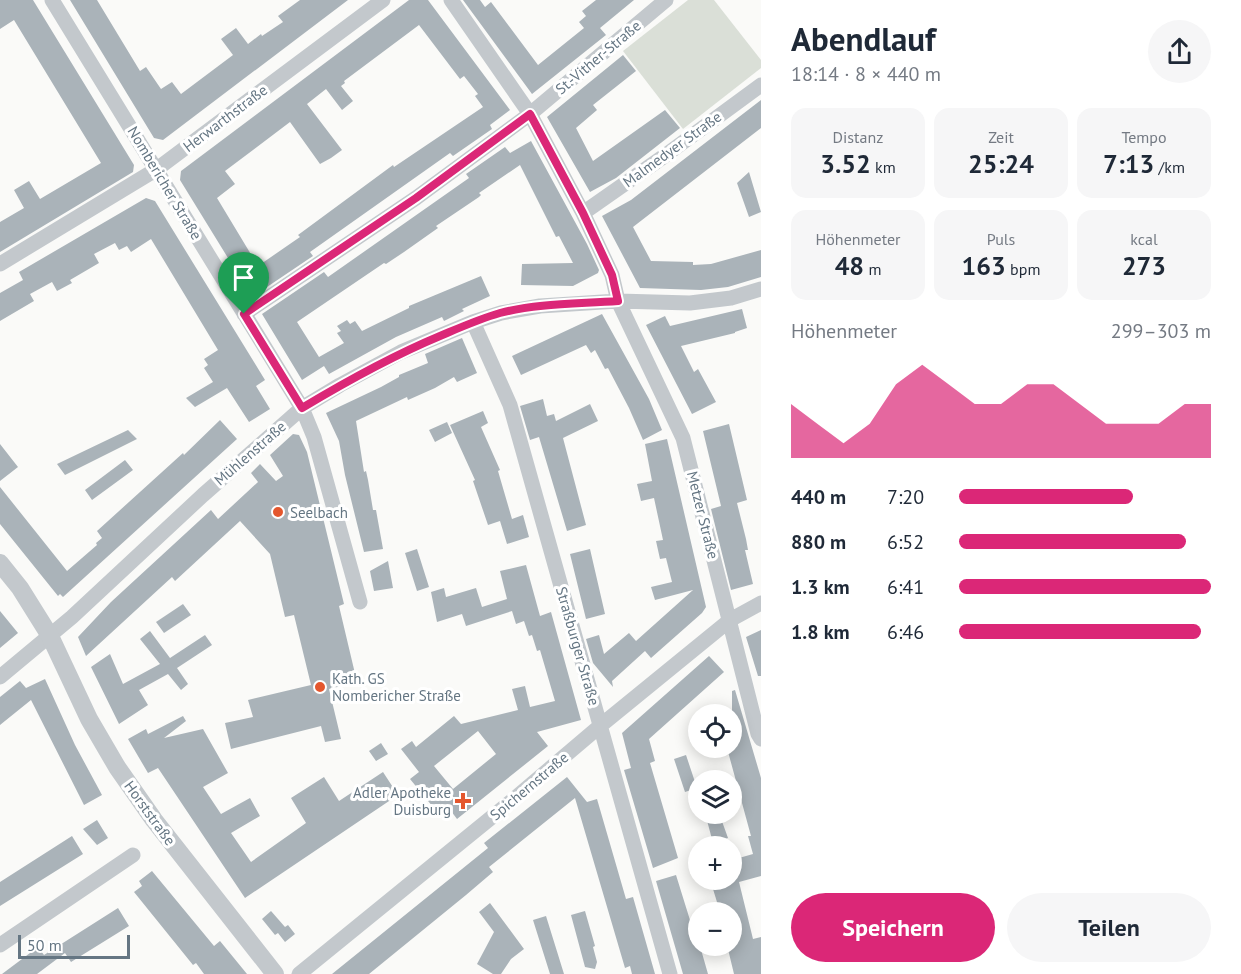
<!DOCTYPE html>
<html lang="de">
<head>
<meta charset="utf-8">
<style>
	:root { --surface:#fff; --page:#f6f6f7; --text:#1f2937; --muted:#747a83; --accent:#db2777 }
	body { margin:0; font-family:"PT Sans",sans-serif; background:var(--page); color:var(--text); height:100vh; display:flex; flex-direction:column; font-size:22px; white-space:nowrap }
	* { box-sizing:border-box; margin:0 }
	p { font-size:20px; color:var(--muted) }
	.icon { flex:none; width:33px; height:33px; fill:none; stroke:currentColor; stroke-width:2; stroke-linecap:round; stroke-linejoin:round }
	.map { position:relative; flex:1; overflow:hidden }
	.drawer { display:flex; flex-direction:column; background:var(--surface); width:480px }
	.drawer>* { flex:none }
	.tools { position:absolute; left:688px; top:704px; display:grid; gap:12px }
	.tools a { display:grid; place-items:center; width:54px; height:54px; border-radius:50%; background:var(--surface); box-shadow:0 3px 15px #0003; font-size:30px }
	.scale { position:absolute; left:18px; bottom:15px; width:112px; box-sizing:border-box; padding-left:6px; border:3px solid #657683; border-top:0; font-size:16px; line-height:21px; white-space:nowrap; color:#657683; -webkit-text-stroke:4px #fff; paint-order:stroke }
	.pin { position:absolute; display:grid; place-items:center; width:51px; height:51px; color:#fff; margin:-62px -26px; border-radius:50% 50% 50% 0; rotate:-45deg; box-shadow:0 0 6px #0007 }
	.pin .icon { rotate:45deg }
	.round { display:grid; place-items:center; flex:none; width:63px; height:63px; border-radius:32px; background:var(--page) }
	.headline { display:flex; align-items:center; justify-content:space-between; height:102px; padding:0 30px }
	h1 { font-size:33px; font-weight:600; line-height:45px }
	.figures { display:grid; grid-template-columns:repeat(3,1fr); gap:9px; height:102px; padding:6px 30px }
	.figures div { display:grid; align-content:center; border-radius:15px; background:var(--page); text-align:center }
	.figures b { font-size:26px; font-weight:600 }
	.figures small { font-size:16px; font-weight:400 }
	.figures p { font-size:16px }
	.chart { height:168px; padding:12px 30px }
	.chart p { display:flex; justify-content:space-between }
	.chart svg { width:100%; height:108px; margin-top:6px; fill:var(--accent); opacity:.7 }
	.cta { display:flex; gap:12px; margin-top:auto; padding:12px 30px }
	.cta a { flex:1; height:69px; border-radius:36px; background:var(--accent); color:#fff; font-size:24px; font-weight:600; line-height:69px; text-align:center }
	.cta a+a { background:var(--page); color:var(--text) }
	ul { padding:0 30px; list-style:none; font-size:20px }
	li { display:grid; grid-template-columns:96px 72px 1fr; align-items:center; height:45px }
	li i { height:15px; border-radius:8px; background:var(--accent) }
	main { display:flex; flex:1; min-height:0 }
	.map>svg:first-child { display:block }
	.green { fill:#dadfd7 }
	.building { fill:#aab3b9; fill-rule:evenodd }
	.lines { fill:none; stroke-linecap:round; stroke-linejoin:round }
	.minor { stroke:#c3c8cc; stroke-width:15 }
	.tertiary { stroke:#c3c8cc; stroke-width:18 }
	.route-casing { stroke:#fff; stroke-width:12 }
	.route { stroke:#db2777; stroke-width:8 }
	.poi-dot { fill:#e4572e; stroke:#fff; stroke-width:2 }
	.labels { text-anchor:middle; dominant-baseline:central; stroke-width:6; stroke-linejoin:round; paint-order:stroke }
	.street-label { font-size:15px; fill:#657683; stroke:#fff }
	.poi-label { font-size:15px; fill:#657683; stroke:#fff; text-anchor:start }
</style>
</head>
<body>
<main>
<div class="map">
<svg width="761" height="974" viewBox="0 0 761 974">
	<rect width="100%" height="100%" fill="#fafaf8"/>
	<path class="green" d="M688 0H714L761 60V68L683 129 623 51Z"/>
	<path class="building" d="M0 0H33L134 165 133 172 0 252V222L24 208 14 190 29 181 40 199 101 163 14 20 0 29Z
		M70 0H97L140 71 146 67 161 89 172 82 181 94 233 55 221 39 236 28 248 44 261 34 262 36 283 22 278 16 300 0H348L163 140 154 138Z
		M409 0H428L510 110 490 125 492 129 453 156 450 153 310 252 313 256 252 297 180 180 181 171ZM419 25 460 79 464 76 478 94 475 96 483 107 394 167 393 165 298 235 300 237 258 266 217 198 235 184 225 171 290 122 320 164 331 158 342 150 307 104 326 89 342 110 353 101 341 86 345 83 344 81Z
		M463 0H480L485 7 491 2 538 65 584 28 579 22 586 16 582 11 596 0H634L600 28 606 35 532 94Z
		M623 55 636 71 593 105 597 110 576 128 593 161 665 110 680 128 616 178 590 192 547 117Z
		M761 100V128L633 227 651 261 693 262V265L711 264 761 250V277L728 287 701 290 640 288 602 216 631 200Z
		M531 141 587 244 599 270 598 273 573 286 521 285 522 264 573 263 559 236 556 237 520 165 479 193 481 195 479 197 436 226 438 228 404 252 386 264 384 263 297 322 319 357 344 343 337 333 341 331 337 326 347 320 350 324 355 321 362 331 409 308V306L481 276 490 296 462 309 464 311 444 321 442 317 396 337 329 374 324 366 302 380 262 314 324 272 328 277 469 178 466 174 505 147 510 153Z
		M749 172 761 212 749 217 737 183Z
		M146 198 155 201 265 380 256 386 270 409 249 422 227 388 195 407 186 398 213 382 204 368 208 365 204 359 218 350 151 239 131 252 127 246 119 250 115 243 94 254 99 263 70 280 72 283 57 291 52 282 30 294 34 301 0 321V293L23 280 19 272Z
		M742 309 747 328 735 332V333L681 346 694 372 698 369 716 402 692 414 646 325 665 316 670 326Z
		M602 314 649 399 662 430 643 440 629 408 608 368 605 369 595 350 591 353 586 345 521 375 512 356Z
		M462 338 477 373 457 382 454 377 435 388 408 400 407 397 356 421 364 472 366 471 368 480 373 510H376L383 549 364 552 345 475 339 441 326 413 381 387 399 377V375L428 363 425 354Z
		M543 399 547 416 554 414 556 421 590 404 598 421 563 438 586 525 567 531 539 437 530 440 520 406Z
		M483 411 488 423 481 427 500 470 498 471 512 519 523 515 529 537 507 544 500 521 488 525 473 481 475 480 450 425Z
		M220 420 237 439 63 597 60 594 58 596 0 524V487L67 571 97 545 96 543 102 538 97 531 183 453 184 455Z
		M447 422 452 433 435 442 429 430Z
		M729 424 747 500 737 503 746 539 748 550H745L753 584 731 590 711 509 721 506 703 431Z
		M128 430 137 439 65 475 57 464Z
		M293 434 299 435 307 452 344 604 339 606 357 682 329 689 341 739 325 742 321 726 231 749 225 723 253 717 248 700 311 685 294 615 285 617 270 554 240 521 175 581 172 577 86 656 78 637 111 602 211 510 218 519 258 482 251 473 260 464 276 481 283 476 270 455Z
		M667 439 706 607 702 613 651 658 645 651 612 681 613 687 593 663 586 639 599 635 604 654 629 633 636 641 693 590 655 600 651 587 672 582 666 558 660 559 656 541 663 540 654 498 641 501 637 484 652 481 645 444Z
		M0 444 18 467 0 481Z
		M125 460 133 470 92 500 85 490Z
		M417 549 429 587 417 591 405 553Z
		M590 549 605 614 586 619 570 554Z
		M388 561 393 588 374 591 370 571Z
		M526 565 540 616 551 612 581 720 537 732 548 746 457 819 451 811 442 818 410 779 419 772 401 749 412 741 416 747 454 716 461 724 518 710 512 689 525 686 530 707 555 701 540 650 537 651 532 635 529 636 524 621 516 624 512 611 466 626 462 614 437 622 431 592 444 588 446 597 476 588 482 607 507 599 500 571ZM478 731 496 754 453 789 434 766Z
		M183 604 191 615 164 633 156 622Z
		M0 611 18 633 0 648Z
		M761 630V676H758L746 637Z
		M150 631 170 658 205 635 212 645 177 668 188 684 181 690 168 674 139 690 148 705 119 724 91 667 110 654 123 684 160 664 140 639Z
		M709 656 724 672 649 739 655 761 650 763 678 858 653 868 624 770 631 768 622 733Z
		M45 679 75 745 102 795 84 805 31 700 0 725V697L20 681 26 688Z
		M735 690 761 778V876L739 882 753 939 761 937V974H734L727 945H732V912H720L713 889 724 886 723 879H732V860L753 854 748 836H751L727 748 732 747V691Z
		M183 716 186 721 164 738 203 729 228 773 203 787 221 814 250 798 260 816 231 833 251 862 306 823 291 798 324 777 339 801 383 772 398 795 245 898 158 768 148 773 128 739 146 729 148 734Z
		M381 743 388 754 376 761 369 751Z
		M686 755 697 788 685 792 674 759Z
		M567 777 587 802 597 799 626 899 633 897 655 974H632L630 966 625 968 575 798 489 867 493 872 466 895 369 974H332L488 848 484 843Z
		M705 813H719L728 838 713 843Z
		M97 820 108 838 97 845 83 829Z
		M72 836 83 854 0 906V882Z
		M152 871 214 946 220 941 247 974H204L196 963 193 965 134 892 142 886 139 881Z
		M676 875 694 933 696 932 708 974H683L656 881Z
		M490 903 524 949 511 959 501 974H493L477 964 494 932 479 912Z
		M118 908 129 926 71 962 65 953 37 974H2L38 947 44 955Z
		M271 911 285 927 288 925 295 934 285 942 278 933 275 935 262 919Z
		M585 911 595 946 593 947 597 962 595 969 585 967 571 915Z
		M546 916 564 974H550L533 920Z"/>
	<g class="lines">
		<path class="minor" d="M52 0 302 408 314 437 360 602
			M451 0 530 114 583 213 612 275 618 301 683 438 758 734 761 739
			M583 213 663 157 761 85
			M0 264 157 169 383 0
			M244 314 416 198 530 114 666 0
			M473 322 510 405 670 974
			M0 677 72 617 203 495 302 408 340 385 401 352 473 322 501 313 540 306 618 301 690 303 731 298 761 289
			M0 945 133 855
			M299 974 514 799 600 726 730 620 761 603"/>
		<path class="tertiary" d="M0 563 20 588 50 636 89 719 117 767 154 820 275 974"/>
	</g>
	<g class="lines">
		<defs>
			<path id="route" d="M530 114 583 213 612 275 618 301C578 304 538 303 500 313 479 319 459 328 440 336 392 356 347 381 302 408L244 314 416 198Z"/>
		</defs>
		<use href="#route" class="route-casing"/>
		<use href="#route" class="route"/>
	</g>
	<g class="poi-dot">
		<circle cx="278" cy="512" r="6"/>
		<circle cx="320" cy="687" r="6"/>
		<path d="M460 792h6v6h6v6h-6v6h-6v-6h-6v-6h6z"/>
	</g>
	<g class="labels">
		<g class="street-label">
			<text transform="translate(598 57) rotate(-40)">St.-Vither-Straße</text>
			<text transform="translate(225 118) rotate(-37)">Herwarthstraße</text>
			<text transform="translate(672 149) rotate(-36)">Malmedyer Straße</text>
			<text transform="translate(165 183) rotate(59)">Nombericher Straße</text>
			<text transform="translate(250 453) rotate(-41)">Mühlenstraße</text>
			<text transform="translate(703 515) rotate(76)">Metzer Straße</text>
			<text transform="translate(578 646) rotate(74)">Straßburger Straße</text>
			<text transform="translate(529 786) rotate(-40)">Spichernstraße</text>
			<text transform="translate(150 813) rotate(54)">Horststraße</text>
		</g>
		<g class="poi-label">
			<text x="290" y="512">Seelbach</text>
			<text x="332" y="678">Kath. GS<tspan x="332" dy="17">Nombericher Straße</tspan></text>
			<text x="451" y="792" text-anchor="end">Adler Apotheke<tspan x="451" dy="17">Duisburg</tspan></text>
		</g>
	</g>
</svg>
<div class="tools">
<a><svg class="icon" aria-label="locate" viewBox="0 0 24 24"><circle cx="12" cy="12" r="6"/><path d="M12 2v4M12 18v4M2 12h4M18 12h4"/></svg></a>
<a><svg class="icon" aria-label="layers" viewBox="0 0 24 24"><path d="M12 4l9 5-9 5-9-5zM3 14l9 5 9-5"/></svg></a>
<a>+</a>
<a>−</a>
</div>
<div class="scale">50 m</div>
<div class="pin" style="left:244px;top:314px;background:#1e9e55"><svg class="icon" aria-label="arrive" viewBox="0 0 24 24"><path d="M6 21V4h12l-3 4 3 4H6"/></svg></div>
</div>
<section class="drawer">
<div class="headline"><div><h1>Abendlauf</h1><p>18:14 · 8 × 440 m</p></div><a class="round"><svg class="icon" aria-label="share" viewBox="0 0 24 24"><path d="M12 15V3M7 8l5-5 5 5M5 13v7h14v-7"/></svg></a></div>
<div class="figures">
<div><p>Distanz</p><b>3.52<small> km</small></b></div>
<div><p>Zeit</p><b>25:24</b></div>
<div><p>Tempo</p><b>7:13<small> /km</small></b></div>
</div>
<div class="figures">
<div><p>Höhenmeter</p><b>48<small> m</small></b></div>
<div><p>Puls</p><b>163<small> bpm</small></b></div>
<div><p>kcal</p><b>273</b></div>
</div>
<div class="chart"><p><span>Höhenmeter</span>299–303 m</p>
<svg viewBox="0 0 160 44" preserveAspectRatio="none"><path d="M0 44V22L10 30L20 38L30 30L40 14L50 6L60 14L70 22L80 22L90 14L100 14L110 22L120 30L130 30L140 30L150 22L160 22V44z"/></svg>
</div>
<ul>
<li><b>440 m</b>7:20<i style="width:69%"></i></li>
<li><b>880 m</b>6:52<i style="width:90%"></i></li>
<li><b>1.3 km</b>6:41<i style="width:100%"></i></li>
<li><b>1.8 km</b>6:46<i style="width:96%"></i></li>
</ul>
<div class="cta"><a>Speichern</a><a>Teilen</a></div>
</section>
</main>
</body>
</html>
